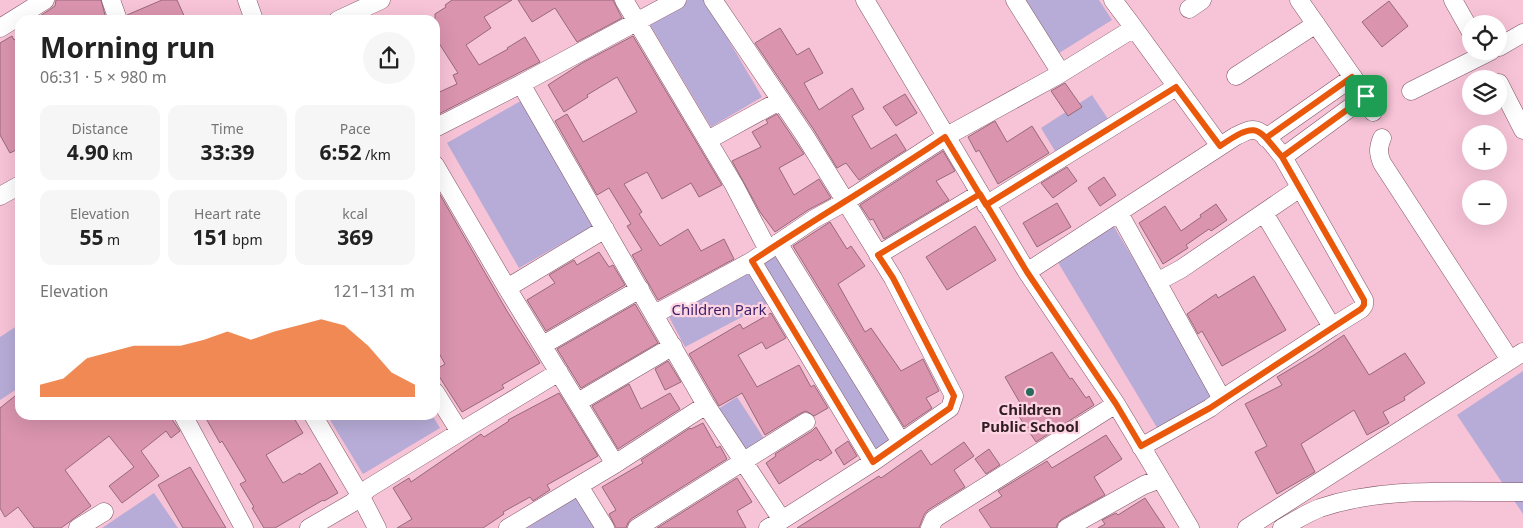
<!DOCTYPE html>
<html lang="en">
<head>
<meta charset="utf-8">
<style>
	:root { --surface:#fff; --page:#f6f6f6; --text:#222; --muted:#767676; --accent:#ea580c }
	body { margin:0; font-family:"Noto Sans",sans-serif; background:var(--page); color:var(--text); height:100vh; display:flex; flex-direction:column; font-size:19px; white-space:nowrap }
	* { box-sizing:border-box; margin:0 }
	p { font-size:16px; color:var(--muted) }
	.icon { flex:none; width:28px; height:28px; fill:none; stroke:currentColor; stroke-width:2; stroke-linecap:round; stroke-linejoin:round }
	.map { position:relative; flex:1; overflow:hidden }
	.details { position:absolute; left:15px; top:15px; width:425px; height:405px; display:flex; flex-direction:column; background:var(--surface); border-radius:15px; box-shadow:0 5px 20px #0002 }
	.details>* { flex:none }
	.tools { position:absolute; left:1462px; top:15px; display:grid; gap:10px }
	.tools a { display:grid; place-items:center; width:45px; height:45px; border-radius:50%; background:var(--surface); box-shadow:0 5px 20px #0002; font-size:25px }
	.pin { position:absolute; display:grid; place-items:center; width:42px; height:42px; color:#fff; margin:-21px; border-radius:10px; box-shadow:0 2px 8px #0006 }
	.round { display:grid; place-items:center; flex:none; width:52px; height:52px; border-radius:26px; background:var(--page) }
	.overview { display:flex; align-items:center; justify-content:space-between; height:85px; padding:0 25px }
	h1 { font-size:28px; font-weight:700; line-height:38px }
	.stats { display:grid; grid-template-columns:repeat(3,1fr); gap:8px; height:85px; padding:5px 25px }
	.stats div { display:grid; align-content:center; border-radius:12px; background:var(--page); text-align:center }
	.stats b { font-size:21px; font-weight:700 }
	.stats small { font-size:14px; font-weight:400 }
	.stats p { font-size:14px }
	.chart { height:140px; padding:10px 25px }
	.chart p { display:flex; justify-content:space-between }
	.chart svg { width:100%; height:90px; margin-top:5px; fill:var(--accent); opacity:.7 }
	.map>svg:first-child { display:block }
	.green { fill:#b6acd7 }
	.building { fill:#da94ae; stroke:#97697a }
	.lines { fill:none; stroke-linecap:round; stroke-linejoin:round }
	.minor-casing { stroke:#825666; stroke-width:19 }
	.minor { stroke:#fff; stroke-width:18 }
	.route-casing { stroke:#fff; stroke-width:10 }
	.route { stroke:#ea580c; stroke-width:6 }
	.poi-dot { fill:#286b5c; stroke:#fed4e2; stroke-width:2 }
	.labels { text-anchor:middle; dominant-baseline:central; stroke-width:4.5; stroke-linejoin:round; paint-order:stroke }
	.park-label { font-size:15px; fill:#3a1f68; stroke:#fed4e2 }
	.poi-label { font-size:15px; font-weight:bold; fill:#311e25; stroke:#fed4e2 }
</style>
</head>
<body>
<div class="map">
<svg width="1523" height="528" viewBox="0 0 1523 528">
	<rect width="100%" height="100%" fill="#f7c3d6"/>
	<path class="green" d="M688 0H705L762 97 711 127 649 23Z
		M1021 0H1099L1112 20 1056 55Z
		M1092 95 1110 122 1058 156 1041 128Z
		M524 99 596 224 519 268 447 143Z
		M1113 225 1216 397 1159 431 1056 259Z
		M780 251 895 438 873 454 758 263Z
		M753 271 770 302 685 347 668 315Z
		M20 324V387L0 400V337Z
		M1523 371V514L1457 415Z
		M737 397 767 443 745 458 715 411Z
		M327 415H432L440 428 363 474Z
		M154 493 178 528H102Z
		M576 497 596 528H527Z"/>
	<path class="building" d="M56 0H101L105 15 95 20H34L55 6Z
		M162 0H177L186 20H128L127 15Z
		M452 0H512L484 17 491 28 466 45 479 65 508 49 507 48 525 37 540 62 435 116V94L457 84 453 75 458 73 435 37V14L446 7 445 5Z
		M518 0H613L622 18 577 42 555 8 532 22Z
		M1389 1 1408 26 1382 47 1362 22Z
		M780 28 797 55 809 48 823 73 804 83 819 110 852 88 864 109 852 116 871 149 896 134 906 150 859 180 846 163 837 168 814 130 755 43Z
		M12 36 14 40 20 36V148L10 153 0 135V43Z
		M633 36 722 185 699 197 691 183 662 199 647 172 624 184 642 212 639 214 660 246 688 229 701 251 724 239 734 259 658 300 632 255 642 250 627 226 631 224 609 188 597 195 555 121 567 114 583 142 637 112 617 77 587 95 588 97 564 112 548 85 582 63Z
		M1065 83 1082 107 1068 116 1051 91Z
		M905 94 917 113 896 126 883 107Z
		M777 114 804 154 779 168 794 195 819 179 831 198 808 210 775 232 760 212 732 161 761 147 752 132 768 123 766 120Z
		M995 121 1007 142 1032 126 1049 153 998 184 979 150 976 152 968 137Z
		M943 151 955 171 936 181 949 200 884 239 873 219 870 220 860 205Z
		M1067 167 1077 181 1053 198 1041 183Z
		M1104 177 1116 195 1100 206 1088 188Z
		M435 186 507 311 540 363 502 385 504 388 462 412 435 370 445 364 435 346Z
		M1057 203 1071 227 1037 247 1023 223Z
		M1216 204 1227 220 1211 231 1209 229 1186 245 1188 248 1163 264 1139 223 1165 206 1181 231 1201 217 1200 215Z
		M830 222 847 249 851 246 865 266 838 284 865 332 871 328 901 371 923 359 939 391 926 398 932 408 904 427 793 246Z
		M975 226 996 260 947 290 926 257Z
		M599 252 609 267 613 265 625 285 546 331 527 300 555 283 549 275 574 260 577 265Z
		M1254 276 1286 330 1222 366 1202 331 1198 334 1187 314 1216 294 1218 298Z
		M635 304 658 343 581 388 557 349Z
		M771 313 786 338 766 349 762 342 738 355 757 387 799 365 811 387 814 385 828 408 814 416 806 411 801 413 765 435 742 393 719 406 689 354 740 324 743 329Z
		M1344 335 1369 375 1405 353 1425 383 1404 397 1405 400 1383 412 1389 423 1367 435 1354 410 1301 444 1315 472 1277 494 1255 452 1267 446 1245 404 1282 385 1277 377 1314 355Z
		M1052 352 1070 379 1072 378 1086 398 1089 396 1094 405 1036 442 1016 412 1023 408 1005 377Z
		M668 361 681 382 665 390 655 369Z
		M629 384 641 409 670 393 680 409 618 449 592 406Z
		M20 392V415H169L180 431 171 438 166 431 141 451 159 476 122 503 109 486 134 467 109 436 65 470 91 506 61 528H34L18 507 5 517 0 508V408Z
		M559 393 598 456 547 485 550 490 533 501 530 497 503 512 504 514 483 528H397L412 519 393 488 409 478 411 482 481 434 484 437 509 421 508 420Z
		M204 415H292L303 433 266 455 283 483 300 473 301 475 320 463 338 493 324 501 323 500 275 528H264L252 508 254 507 240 484 246 481 222 441 220 443Z
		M703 423 717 448 720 446 727 459 631 519 628 523 626 528H616L609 514 616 510 602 487 643 463 641 460 690 428 691 429Z
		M816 427 832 453 820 461 818 459 779 484 766 463 776 456 775 454 812 431Z
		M1106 435 1122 459 1094 477 1105 495 1062 519 1058 523 1056 528H991L979 510 1002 496 998 491 1047 461 1052 468Z
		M848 441 857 456 844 465 835 450Z
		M964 442 974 456 954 470 965 487 928 510 924 515 919 528H797L879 476 881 478 921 450 931 465Z
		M989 449 1000 465 986 474 975 459Z
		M190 467 226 528H183L158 485Z
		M737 478 752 502 737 511 746 528H657Z
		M1145 498 1165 528H1098L1105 524 1102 520 1116 513 1118 515Z"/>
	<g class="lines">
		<defs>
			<path id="minor" d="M111 0 118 20
				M247 0 254 20
				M624 0 734 185 768 250
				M865 0 1027 272 1116 404 1190 528
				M1015 0 1061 73
				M1113 0 1134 28
				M1299 0 1366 96 1373 112
				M1453 0 1471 32
				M1189 9 1202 0
				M338 20 381 0
				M0 28 45 0
				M1499 47 1523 33
				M1236 76 1316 24
				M1499 83 1523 130
				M521 84 677 0
				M1411 91 1491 51
				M435 128 521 84 706 405 782 520 873 462 950 408 954 396 893 278 805 136 713 0
				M1266 138 1353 77
				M1382 138C1378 148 1378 153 1382 163L1510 360
				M708 140 781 100
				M1283 157 1366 96
				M435 165 507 288 615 464 706 405
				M0 196 20 185
				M986 205 1176 87
				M1119 213 1222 399 1210 408 1141 447
				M778 243 901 442
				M878 255 979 194
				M752 261 873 462
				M1027 272 1236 136C1241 134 1247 130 1252 130 1264 129 1276 149 1283 157L1364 300V305L1361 309 1332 327 1264 213
				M1157 282 1181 269 1300 188
				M507 288 605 229
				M655 314 752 261 814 219 845 202 945 137 1058 75 1134 28 1220 146
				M543 345 640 289
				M435 392 460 432
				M1222 399 1332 327
				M578 402 673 346
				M183 415 244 528
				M313 415 360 495 377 528
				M579 486 605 528
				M78 528 104 512
				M309 528 352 503 369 488 460 432 559 372
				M508 528 615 464
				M637 528 806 422
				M768 528 782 520
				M930 528 934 519 1116 404
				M1067 528 1144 485 1160 479
				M1247 528 1523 352
				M1282 528C1294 521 1307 513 1320 508 1385 486 1455 493 1523 492"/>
		</defs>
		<use href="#minor" class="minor-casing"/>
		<use href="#minor" class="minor"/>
	</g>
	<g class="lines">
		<defs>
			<path id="route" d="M1366 96 1282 157C1256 125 1256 122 1220 146L1176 87 986 205 945 137C882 180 816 218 752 261L873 462 950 408 954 396 893 278 878 255 980 194 1027 272 1116 404 1141 446 1210 408 1361 309 1364 305V300L1282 157 1266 138 1352 77 1366 96"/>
		</defs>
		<use href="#route" class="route-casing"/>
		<use href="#route" class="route"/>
	</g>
	<circle class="poi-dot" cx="1030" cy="392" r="5"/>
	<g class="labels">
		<g class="park-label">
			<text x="719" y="309">Children Park</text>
		</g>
		<g class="poi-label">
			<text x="1030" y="409">Children<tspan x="1030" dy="17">Public School</tspan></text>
		</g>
	</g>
</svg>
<div class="tools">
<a><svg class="icon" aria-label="locate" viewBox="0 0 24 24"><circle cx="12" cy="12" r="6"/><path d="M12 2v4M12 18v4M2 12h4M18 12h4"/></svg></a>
<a><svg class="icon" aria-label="layers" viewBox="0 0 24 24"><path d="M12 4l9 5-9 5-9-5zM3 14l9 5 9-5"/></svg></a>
<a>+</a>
<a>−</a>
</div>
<div class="pin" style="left:1366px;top:96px;background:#1e9e55"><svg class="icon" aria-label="arrive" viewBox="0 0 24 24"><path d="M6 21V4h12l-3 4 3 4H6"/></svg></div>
<section class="details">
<div class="overview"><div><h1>Morning run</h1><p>06:31 · 5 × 980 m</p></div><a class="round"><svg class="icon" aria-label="share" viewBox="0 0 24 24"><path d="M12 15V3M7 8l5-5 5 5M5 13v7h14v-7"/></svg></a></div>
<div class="stats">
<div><p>Distance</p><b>4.90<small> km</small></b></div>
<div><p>Time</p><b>33:39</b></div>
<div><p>Pace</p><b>6:52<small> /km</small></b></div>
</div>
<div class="stats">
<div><p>Elevation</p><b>55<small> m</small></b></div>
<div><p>Heart rate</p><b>151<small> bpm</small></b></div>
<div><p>kcal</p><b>369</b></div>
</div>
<div class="chart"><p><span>Elevation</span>121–131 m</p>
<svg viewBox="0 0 160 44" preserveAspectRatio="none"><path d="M0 44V38L10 35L20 25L30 22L40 19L50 19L60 19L70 16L80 12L90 16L100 12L110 9L120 6L130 9L140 19L150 32L160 38V44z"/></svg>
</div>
</section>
</div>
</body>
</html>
